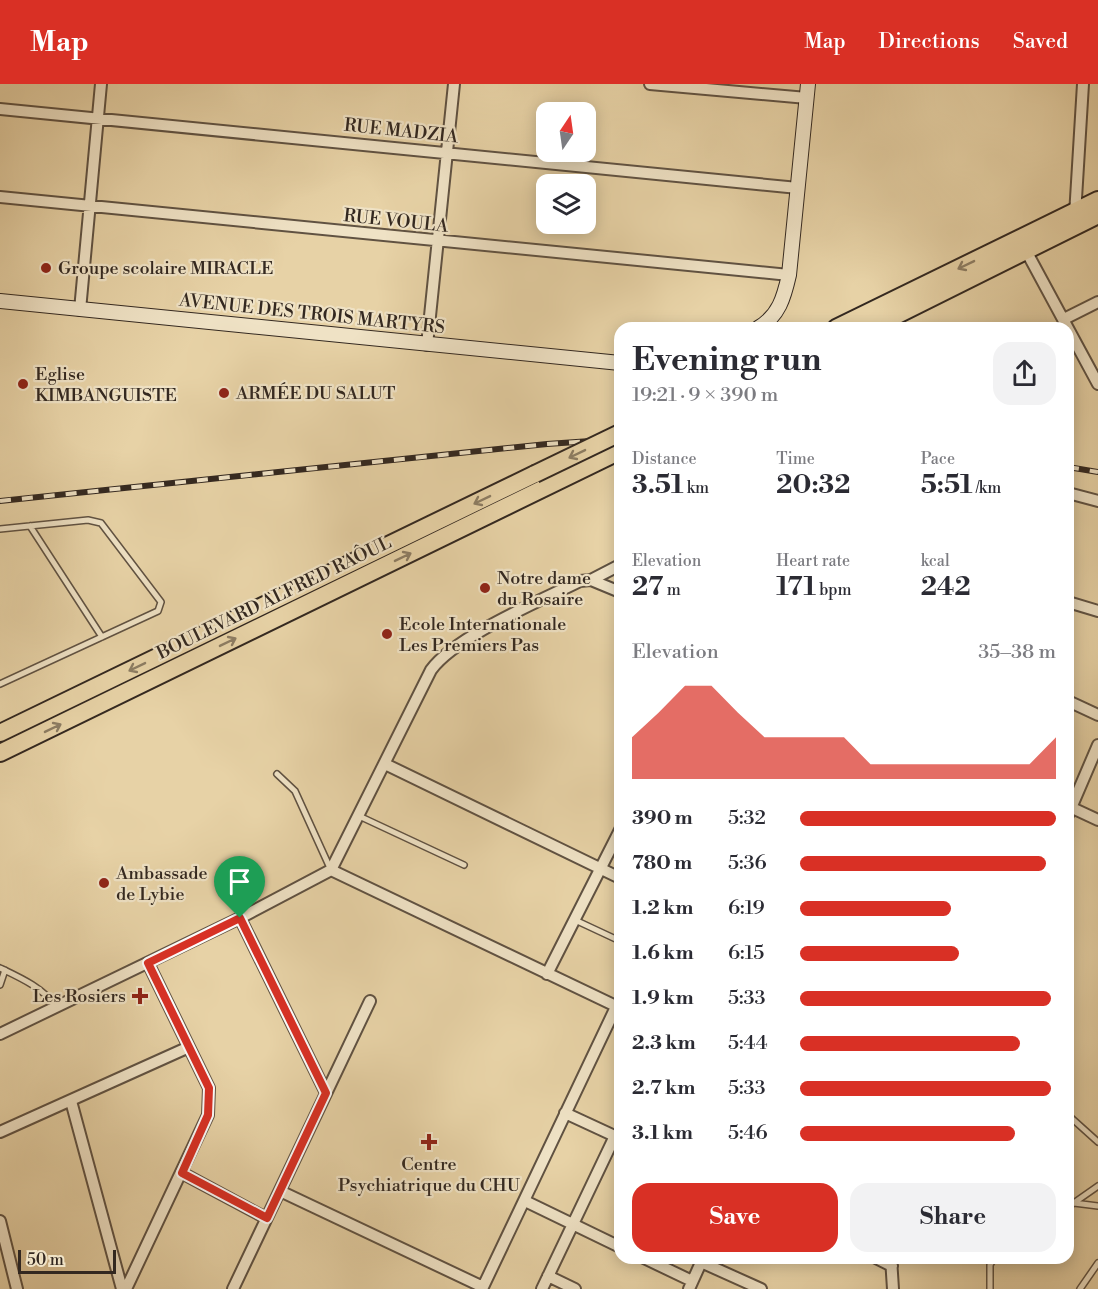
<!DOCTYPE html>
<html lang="en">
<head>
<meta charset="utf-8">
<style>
	:root { --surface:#fff; --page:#f2f2f3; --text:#2b2b33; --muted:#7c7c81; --accent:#d93025 }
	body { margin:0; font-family:"Libre Bodoni",serif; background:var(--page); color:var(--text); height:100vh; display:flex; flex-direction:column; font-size:22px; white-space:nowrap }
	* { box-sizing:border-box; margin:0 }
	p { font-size:20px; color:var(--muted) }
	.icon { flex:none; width:33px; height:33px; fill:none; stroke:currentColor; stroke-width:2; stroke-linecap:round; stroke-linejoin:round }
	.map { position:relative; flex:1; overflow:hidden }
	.details { position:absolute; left:614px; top:238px; width:460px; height:942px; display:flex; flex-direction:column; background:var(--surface); border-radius:18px; box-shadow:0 3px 15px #0003 }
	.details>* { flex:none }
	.needle { width:39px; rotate:13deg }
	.controls { position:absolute; left:536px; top:18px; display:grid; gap:12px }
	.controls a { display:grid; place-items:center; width:60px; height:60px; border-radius:12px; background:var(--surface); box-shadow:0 3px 15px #0003; font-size:30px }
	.scale { position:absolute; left:18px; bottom:15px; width:98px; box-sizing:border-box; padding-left:6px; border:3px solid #332820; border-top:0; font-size:16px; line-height:21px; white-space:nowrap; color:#332820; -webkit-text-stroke:4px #efe2c5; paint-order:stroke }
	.pin { position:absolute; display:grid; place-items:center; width:51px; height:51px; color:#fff; margin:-62px -26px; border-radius:50% 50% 50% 0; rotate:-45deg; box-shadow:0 0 6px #0007 }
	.pin .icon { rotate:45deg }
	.round { display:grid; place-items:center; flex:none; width:63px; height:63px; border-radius:18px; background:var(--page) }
	.head { display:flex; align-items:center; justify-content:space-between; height:102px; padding:0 18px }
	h1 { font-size:33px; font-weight:800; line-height:45px }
	.stats { display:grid; grid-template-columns:repeat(3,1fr); gap:9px; height:102px; padding:6px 18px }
	.stats div { display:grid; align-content:center }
	.stats b { font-size:26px; font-weight:800 }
	.stats small { font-size:16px; font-weight:400 }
	.stats p { font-size:16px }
	.chart { height:168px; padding:12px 18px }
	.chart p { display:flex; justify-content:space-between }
	.chart svg { width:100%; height:108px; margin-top:6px; fill:var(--accent); opacity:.7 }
	.primary-button { display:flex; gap:12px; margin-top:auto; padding:12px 18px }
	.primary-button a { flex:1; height:69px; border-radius:18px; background:var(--accent); color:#fff; font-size:24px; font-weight:800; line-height:69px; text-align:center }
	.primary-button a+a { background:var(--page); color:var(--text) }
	ul { padding:0 18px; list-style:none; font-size:20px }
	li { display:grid; grid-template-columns:96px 72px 1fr; align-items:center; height:45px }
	li i { height:15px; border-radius:8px; background:var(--accent) }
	header { display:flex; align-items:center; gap:36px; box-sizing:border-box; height:84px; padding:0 30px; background:var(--accent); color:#fff }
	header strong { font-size:28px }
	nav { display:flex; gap:33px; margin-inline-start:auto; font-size:21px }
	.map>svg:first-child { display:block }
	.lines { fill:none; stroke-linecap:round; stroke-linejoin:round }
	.lane-casing { stroke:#605242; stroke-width:8 }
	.street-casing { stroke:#605242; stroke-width:14 }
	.secondary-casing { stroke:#332820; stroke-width:16 }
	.primary-casing { stroke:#332820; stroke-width:20 }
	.lane { stroke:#efe2c5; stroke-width:5 }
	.street { stroke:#efe2c5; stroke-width:10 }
	.secondary { stroke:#efe2c5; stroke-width:14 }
	.primary { stroke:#e7d2a6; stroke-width:16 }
	.rail-casing { stroke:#332820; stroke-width:6 }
	.rail { stroke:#efe2c5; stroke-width:4; stroke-dasharray:11; stroke-linecap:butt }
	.primary-bridge-casing { stroke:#332820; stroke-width:20; stroke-linecap:butt }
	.primary-bridge { stroke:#e7d2a6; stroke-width:16 }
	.oneway { stroke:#8d7d63 }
	.route-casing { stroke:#fff; stroke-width:12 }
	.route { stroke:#d93025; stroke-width:8 }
	.poi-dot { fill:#8f2418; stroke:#efe2c5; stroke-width:2 }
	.labels { text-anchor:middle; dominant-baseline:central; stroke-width:4.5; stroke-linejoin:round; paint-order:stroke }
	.street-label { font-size:18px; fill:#332820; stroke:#efe2c5 }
	.poi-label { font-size:18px; fill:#332820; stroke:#efe2c5; text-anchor:start }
</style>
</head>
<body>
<header>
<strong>Map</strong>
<nav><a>Map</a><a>Directions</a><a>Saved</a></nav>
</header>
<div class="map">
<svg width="1098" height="1205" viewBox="0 0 1098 1205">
	<rect width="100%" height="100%" fill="#e7d2a6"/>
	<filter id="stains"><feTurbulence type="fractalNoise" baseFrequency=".00333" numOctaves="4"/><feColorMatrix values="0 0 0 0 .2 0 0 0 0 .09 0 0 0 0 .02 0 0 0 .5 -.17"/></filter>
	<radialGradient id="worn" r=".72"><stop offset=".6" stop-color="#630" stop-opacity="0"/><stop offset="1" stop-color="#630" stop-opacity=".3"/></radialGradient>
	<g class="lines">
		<defs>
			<path id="lane" d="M30 442 102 553
				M0 445 88 436 101 439 161 518 158 527 0 600
				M277 690 295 707 330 784
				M359 732 464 781
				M575 836 620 857
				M0 884C23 895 41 903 57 923
				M0 901 5 886
				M1068 1031 1098 1058
				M1074 1119 1098 1122
				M1068 1123 1098 1102
				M990 1205V1181L994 1174
				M1080 1205 1098 1179"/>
			<path id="street" d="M650 0 807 14
				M0 25 798 104
				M0 113 789 191
				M1075 131 1083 0
				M1024 163 1098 300
				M80 226 101 0
				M1064 235 1098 218
				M427 261 454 0
				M1068 409 1098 417
				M591 496 620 481
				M1068 518 1098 527
				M1068 617 1098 631
				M385 680 620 794
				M1068 722 1098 736
				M1068 731 1098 661
				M331 786 620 924
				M240 834 326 1009
				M547 890 620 746
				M0 950 240 834 331 786 431 586C456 552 540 517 580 497L591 496 620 508
				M71 1017 122 1205
				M565 1029 619 1054
				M0 1048 189 963
				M182 1089 266 1134
				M280 1107 483 1203
				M525 1117 620 1163
				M0 1137 17 1205
				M644 1174 692 1197
				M876 1174 892 1182
				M891 1174 893 1205
				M701 1178 761 1205
				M548 1192 575 1205
				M126 1205 208 1031 209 1004 148 879
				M233 1205 370 917
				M482 1205 616 923
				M542 1205 615 1052
				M689 1205 703 1174"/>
			<path id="secondary" d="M0 217 620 279
				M758 244C779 232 784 213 789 191L808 0"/>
			<path id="primary" d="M836 244 1098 116
				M871 244 1098 131
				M0 649 535 390
				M0 669 620 367"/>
		</defs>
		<use href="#lane" class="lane-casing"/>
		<use href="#street" class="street-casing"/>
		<use href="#secondary" class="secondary-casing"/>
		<use href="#primary" class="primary-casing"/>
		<use href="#lane" class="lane"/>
		<use href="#street" class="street"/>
		<use href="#secondary" class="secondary"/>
		<use href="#primary" class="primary"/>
		<defs>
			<path id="rail" d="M1068 383 1098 388
				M0 417 547 360 620 355"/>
		</defs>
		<use href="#rail" class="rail-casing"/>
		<use href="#rail" class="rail"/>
		<defs>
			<path id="primary-bridge" d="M535 390 620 349"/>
		</defs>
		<use href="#primary-bridge" class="primary-bridge-casing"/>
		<use href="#primary-bridge" class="primary-bridge"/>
	</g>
	<defs><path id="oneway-shaft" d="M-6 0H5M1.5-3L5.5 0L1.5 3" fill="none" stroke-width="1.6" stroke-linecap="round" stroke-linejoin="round" transform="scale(1.5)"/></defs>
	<g class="oneway">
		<use href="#oneway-shaft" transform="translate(966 181) rotate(154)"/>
		<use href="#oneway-shaft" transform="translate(577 370) rotate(154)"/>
		<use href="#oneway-shaft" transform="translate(482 416) rotate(154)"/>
		<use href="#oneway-shaft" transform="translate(403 473) rotate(-26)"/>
		<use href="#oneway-shaft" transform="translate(228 558) rotate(-26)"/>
		<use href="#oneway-shaft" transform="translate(137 583) rotate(154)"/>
		<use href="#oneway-shaft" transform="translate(53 644) rotate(-26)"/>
	</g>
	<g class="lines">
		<defs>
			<path id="route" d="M240 834 326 1009 267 1134 182 1089 208 1031 209 1004 148 879Z"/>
		</defs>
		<use href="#route" class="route-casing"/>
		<use href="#route" class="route"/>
	</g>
	<g class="poi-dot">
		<circle cx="46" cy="184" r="6"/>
		<circle cx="23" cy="300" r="6"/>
		<circle cx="224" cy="309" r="6"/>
		<circle cx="485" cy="504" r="6"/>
		<circle cx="387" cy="550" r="6"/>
		<circle cx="104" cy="799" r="6"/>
		<path d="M137 903h6v6h6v6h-6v6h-6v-6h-6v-6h6z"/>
		<path d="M426 1049h6v6h6v6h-6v6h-6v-6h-6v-6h6z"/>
	</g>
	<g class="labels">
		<g class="street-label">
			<text transform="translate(401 47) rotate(6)">RUE MADZIA</text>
			<text transform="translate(396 137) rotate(6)">RUE VOULA</text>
			<text transform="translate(312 230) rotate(6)">AVENUE DES TROIS MARTYRS</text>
			<text transform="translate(274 514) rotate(-26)">BOULEVARD ALFRED RAÔUL</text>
		</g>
		<g class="poi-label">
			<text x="58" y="184">Groupe scolaire MIRACLE</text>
			<text x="35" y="290">Eglise<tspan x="35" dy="21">KIMBANGUISTE</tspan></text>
			<text x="236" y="309">ARMÉE DU SALUT</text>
			<text x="497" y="494">Notre dame<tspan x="497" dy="21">du Rosaire</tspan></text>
			<text x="399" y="540">Ecole Internationale<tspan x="399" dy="21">Les Premiers Pas</tspan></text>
			<text x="116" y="789">Ambassade<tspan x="116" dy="21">de Lybie</tspan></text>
			<text x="126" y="912" text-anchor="end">Les Rosiers</text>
			<text x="429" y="1080" text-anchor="middle">Centre<tspan x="429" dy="21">Psychiatrique du CHU</tspan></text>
		</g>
	</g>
	<rect width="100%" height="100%" filter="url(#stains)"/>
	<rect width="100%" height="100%" fill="url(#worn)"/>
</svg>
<div class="controls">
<a><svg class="needle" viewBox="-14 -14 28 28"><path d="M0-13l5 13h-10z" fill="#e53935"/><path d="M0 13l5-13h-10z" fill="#7c7c81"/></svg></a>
<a><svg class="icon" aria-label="layers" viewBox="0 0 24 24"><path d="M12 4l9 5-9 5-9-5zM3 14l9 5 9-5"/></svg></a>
</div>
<div class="scale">50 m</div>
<div class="pin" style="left:240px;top:834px;background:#1e9e55"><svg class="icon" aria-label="arrive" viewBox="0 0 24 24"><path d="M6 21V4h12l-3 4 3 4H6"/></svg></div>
<section class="details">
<div class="head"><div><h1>Evening run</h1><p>19:21 · 9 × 390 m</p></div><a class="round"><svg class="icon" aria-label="share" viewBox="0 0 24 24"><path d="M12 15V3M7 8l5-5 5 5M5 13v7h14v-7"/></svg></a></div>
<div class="stats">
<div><p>Distance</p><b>3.51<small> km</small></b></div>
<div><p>Time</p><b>20:32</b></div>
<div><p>Pace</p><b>5:51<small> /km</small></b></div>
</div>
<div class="stats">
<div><p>Elevation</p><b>27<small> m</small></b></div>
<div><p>Heart rate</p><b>171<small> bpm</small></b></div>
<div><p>kcal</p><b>242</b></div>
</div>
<div class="chart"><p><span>Elevation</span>35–38 m</p>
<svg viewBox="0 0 160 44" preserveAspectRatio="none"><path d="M0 44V27L10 17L20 6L30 6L40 17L50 27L60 27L70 27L80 27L90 38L100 38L110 38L120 38L130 38L140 38L150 38L160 27V44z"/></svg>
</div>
<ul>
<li><b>390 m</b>5:32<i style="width:100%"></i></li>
<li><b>780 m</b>5:36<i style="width:96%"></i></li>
<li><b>1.2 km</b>6:19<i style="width:59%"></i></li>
<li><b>1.6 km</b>6:15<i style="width:62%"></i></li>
<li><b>1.9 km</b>5:33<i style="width:98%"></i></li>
<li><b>2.3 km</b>5:44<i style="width:86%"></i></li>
<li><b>2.7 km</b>5:33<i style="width:98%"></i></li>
<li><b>3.1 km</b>5:46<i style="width:84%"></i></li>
</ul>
<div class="primary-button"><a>Save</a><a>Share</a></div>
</section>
</div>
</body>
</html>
